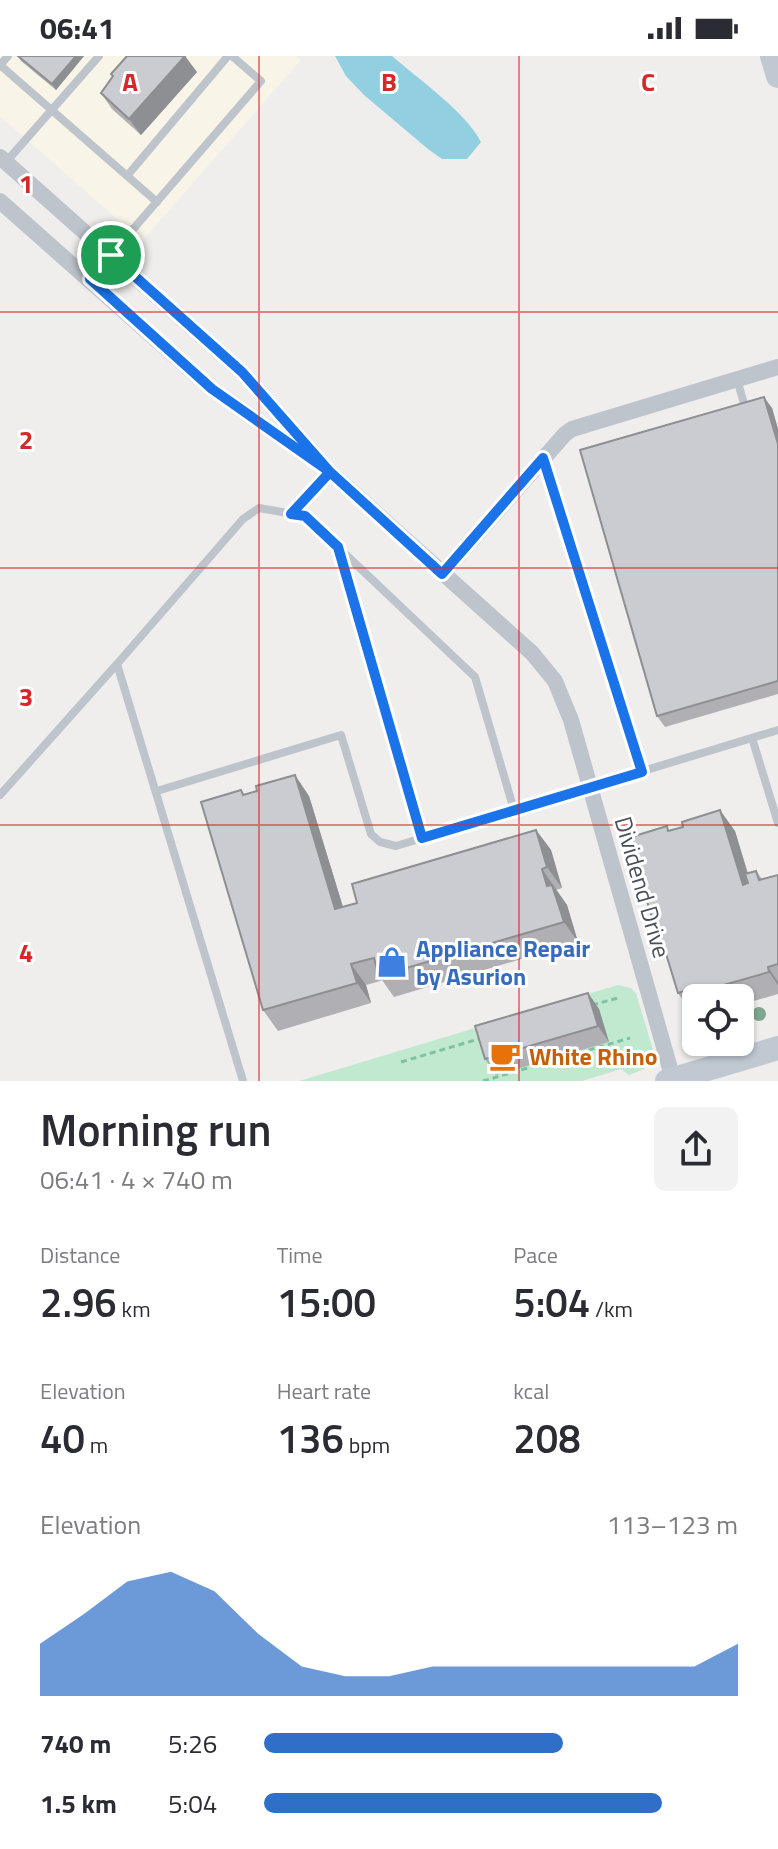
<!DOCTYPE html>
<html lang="en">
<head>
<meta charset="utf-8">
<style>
	:root { --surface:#fff; --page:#f2f2f3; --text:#2b2b33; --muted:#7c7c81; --accent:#2f6fc8 }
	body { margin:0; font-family:"Titillium Web",sans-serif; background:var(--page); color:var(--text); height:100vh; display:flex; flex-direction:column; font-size:30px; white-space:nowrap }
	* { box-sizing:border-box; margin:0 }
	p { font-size:26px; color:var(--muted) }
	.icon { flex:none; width:44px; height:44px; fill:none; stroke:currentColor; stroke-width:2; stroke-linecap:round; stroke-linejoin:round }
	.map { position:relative; height:1025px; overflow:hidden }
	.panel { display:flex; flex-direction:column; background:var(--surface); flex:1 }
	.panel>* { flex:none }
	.tools { position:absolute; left:682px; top:928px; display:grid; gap:16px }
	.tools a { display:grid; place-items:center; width:72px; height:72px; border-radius:12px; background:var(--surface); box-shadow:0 2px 6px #0004; font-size:40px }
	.pin { position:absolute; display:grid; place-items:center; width:68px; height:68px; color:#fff; margin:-34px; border:4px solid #fff; border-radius:50%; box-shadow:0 2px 8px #0007 }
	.round { display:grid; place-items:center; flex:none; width:84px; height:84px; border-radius:12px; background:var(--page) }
	.overview { display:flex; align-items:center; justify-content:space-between; height:136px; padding:0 40px }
	h1 { font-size:44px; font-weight:600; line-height:60px }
	.figures { display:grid; grid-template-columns:repeat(3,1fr); gap:12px; height:136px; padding:8px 40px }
	.figures div { display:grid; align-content:center }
	.figures b { font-size:40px; font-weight:600 }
	.figures small { font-size:22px; font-weight:400 }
	.figures p { font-size:22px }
	.chart { height:224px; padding:16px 40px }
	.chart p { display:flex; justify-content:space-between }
	.chart svg { width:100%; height:144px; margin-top:8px; fill:var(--accent); opacity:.7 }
	ul { padding:0 40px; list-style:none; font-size:26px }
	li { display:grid; grid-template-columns:128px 96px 1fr; align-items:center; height:60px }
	li i { height:20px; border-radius:10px; background:var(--accent) }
	.status { display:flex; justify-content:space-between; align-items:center; height:56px; padding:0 40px; background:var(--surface); direction:ltr }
	.status svg { height:22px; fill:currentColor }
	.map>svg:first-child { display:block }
	.commercial { fill:#f9f4e8 }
	.green { fill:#c0e9d0 }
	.water { fill:#92cfe0 }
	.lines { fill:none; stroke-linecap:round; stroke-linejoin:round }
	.path { stroke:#7dc2a1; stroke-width:3; stroke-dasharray:6 4; stroke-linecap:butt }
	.lane { stroke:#bdc4cb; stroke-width:8 }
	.street { stroke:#bdc4cb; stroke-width:16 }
	.secondary { stroke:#c0c8d2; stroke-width:24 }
	.tree { fill:#7fa893 }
	.wall { fill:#afafb4 }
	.shaded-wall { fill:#8e8f92 }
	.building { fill:#cbccd1; stroke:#8e8f92; stroke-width:2 }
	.route-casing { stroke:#fff; stroke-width:16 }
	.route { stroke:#1a73e8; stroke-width:10 }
	.grid { fill:none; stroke:#d62828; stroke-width:2; stroke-opacity:0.55 }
	.labels { text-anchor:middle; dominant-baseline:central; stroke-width:6; stroke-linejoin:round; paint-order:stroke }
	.street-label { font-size:24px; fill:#485058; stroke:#fff }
	.shop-label { font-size:24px; font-weight:bold; fill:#366cbe; stroke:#fff; text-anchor:start }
	.food-label { font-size:24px; font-weight:bold; fill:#c56008; stroke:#fff; text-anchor:start }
	.grid-label { font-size:26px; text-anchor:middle; font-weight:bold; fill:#d62828; stroke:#fff; stroke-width:6; stroke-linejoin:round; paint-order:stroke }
</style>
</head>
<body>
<div class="status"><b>06:41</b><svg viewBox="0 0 49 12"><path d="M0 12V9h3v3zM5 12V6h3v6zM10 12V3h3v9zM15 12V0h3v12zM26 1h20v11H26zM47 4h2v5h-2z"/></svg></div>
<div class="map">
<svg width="778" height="1025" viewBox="0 0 778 1025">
	<rect width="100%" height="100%" fill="#f0eded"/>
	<path class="commercial" d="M0 0H296L301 4 142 185 0 60Z"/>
	<path class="green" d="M618 929 631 932 636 937 654 997 644 1013 629 1019 621 1013 582 1025H299Z"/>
	<path class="water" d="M335 0H392C417 22 467 57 481 86L467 103H442L428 93 364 39 346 20Z"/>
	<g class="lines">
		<path class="path" d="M592 949 618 942
			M401 1006 482 982
			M483 1025 630 982"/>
		<path class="lane" d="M8 0 0 9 157 146
			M6 106 99 0
			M127 120 228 0
			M90 223 261 25 232 0
			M737 323 746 355
			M544 404 642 716
			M291 458 330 416
			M338 492 422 782
			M752 682 778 767
			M157 735 341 679 371 778 380 786 396 790 778 674
			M0 739 117 608
			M243 1025 117 608 243 463 259 452 305 460 475 621 514 754"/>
		<path class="street" d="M0 101 242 316 330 416 532 597 555 625 571 664 673 1023
			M0 145 212 333 306 399
			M442 518 565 378 572 373 778 311"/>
		<path class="secondary" d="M772 0 778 20
			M667 1025 778 992"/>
	</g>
	<circle class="tree" cx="759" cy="958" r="7"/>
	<path class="wall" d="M18 0H84L56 34 21 5Z
		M197 16 141 79 112 53 101 37 113 21 111 18Z
		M772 352 778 373V638L665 671 657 660Z
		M241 734 245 739 309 740 343 851 357 847 536 774 551 794 562 832 556 834 567 849 578 886 394 941 382 924 377 926 366 929 371 947 278 975 263 954Z
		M670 775H735L748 817 756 815 762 823 778 819V938L740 949V942H696V956L692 957 678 937 666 898 660 889Z
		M588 937 599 953 609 986 496 1019 485 1003Z"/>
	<path class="shaded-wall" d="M76 0H84L56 34 52 28Z
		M185 0 197 16 141 79 129 63Z
		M764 341 772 352 778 373V388Z
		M295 719 309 740 350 874 335 853Z
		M720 754 735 775 757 850 743 829Z
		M536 774 551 794 562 832 547 811Z
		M542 813 567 849 578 886 564 866 547 830Z
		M351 908 366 929 371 947 357 927Z
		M768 911 778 926V929L769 916Z
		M588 937 599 953 609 986 598 970Z"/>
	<path class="building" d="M18 0H76L52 28Z
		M127 0H185L129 63 101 37 113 20 111 18Z
		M764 341 778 388V625L657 660 580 394Z
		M295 719 335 853 357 847 352 828 536 774 547 811 542 813 547 830 552 829 564 866 379 920 374 902 362 905 351 908 357 927 263 954 201 746 241 734 243 739 257 735 256 730Z
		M720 754 743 829 748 827 745 818 756 815 759 824 778 819V908L768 911 769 916 699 936 698 931 678 937 663 888 660 889 628 782 667 770 668 775 683 771 682 766Z
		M588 937 598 970 485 1003 475 970Z"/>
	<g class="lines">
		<defs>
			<path id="route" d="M111 199 242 316 330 416 291 458 305 460 338 491 422 782 642 716 543 402 442 518 330 416 212 333 90 223 111 199"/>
		</defs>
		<use href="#route" class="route-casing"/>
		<use href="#route" class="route"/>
	</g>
	<path class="grid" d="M259 0V1025M519 0V1025M0 256H778M0 512H778M0 769H778"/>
	<defs>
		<symbol id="shop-bare" viewBox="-9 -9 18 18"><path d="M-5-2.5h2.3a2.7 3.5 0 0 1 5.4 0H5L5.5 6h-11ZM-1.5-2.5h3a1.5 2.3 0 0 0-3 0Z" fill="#3f7fe0" stroke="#fff" stroke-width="2.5" paint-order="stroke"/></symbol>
		<symbol id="cafe-bare" viewBox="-9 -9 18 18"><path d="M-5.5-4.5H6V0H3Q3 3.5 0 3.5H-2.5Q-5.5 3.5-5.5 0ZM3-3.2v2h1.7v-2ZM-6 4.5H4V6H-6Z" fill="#e8710a" stroke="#fff" stroke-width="2.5" paint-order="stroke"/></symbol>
	</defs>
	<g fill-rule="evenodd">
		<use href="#shop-bare" x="370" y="884" width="44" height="44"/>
		<use href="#cafe-bare" x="483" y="978" width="44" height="44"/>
	</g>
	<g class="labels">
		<g class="street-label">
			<text transform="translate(643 831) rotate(74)">Dividend Drive</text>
		</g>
		<g class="shop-label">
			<text x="416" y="892">Appliance Repair<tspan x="416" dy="28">by Asurion</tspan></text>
		</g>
		<g class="food-label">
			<text x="529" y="1000">White Rhino</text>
		</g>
	</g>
	<g class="grid-label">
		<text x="130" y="35">A</text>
		<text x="389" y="35">B</text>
		<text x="648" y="35">C</text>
		<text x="26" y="137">1</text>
		<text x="26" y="393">2</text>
		<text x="26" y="650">3</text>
		<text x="26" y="906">4</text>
	</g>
</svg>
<div class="tools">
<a><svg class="icon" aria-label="locate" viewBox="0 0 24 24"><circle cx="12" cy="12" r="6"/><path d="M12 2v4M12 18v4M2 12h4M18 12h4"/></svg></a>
</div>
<div class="pin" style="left:111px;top:199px;background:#1e9e55"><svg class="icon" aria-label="arrive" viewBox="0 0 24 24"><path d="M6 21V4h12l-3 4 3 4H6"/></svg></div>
</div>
<section class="panel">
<div class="overview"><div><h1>Morning run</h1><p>06:41 · 4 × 740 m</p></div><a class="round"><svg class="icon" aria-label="share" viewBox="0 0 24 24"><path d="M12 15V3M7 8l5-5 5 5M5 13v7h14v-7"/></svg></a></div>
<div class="figures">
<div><p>Distance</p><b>2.96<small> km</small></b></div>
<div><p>Time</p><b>15:00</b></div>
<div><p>Pace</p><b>5:04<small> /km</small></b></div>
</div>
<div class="figures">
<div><p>Elevation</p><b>40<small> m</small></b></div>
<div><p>Heart rate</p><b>136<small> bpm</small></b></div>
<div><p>kcal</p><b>208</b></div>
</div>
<div class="chart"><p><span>Elevation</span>113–123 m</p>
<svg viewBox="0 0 160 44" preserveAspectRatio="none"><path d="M0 44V28L10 19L20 9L30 6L40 12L50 25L60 35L70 38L80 38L90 35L100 35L110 35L120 35L130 35L140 35L150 35L160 28V44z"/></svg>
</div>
<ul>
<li><b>740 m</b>5:26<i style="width:63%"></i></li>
<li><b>1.5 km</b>5:04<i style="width:84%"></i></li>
</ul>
</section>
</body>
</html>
